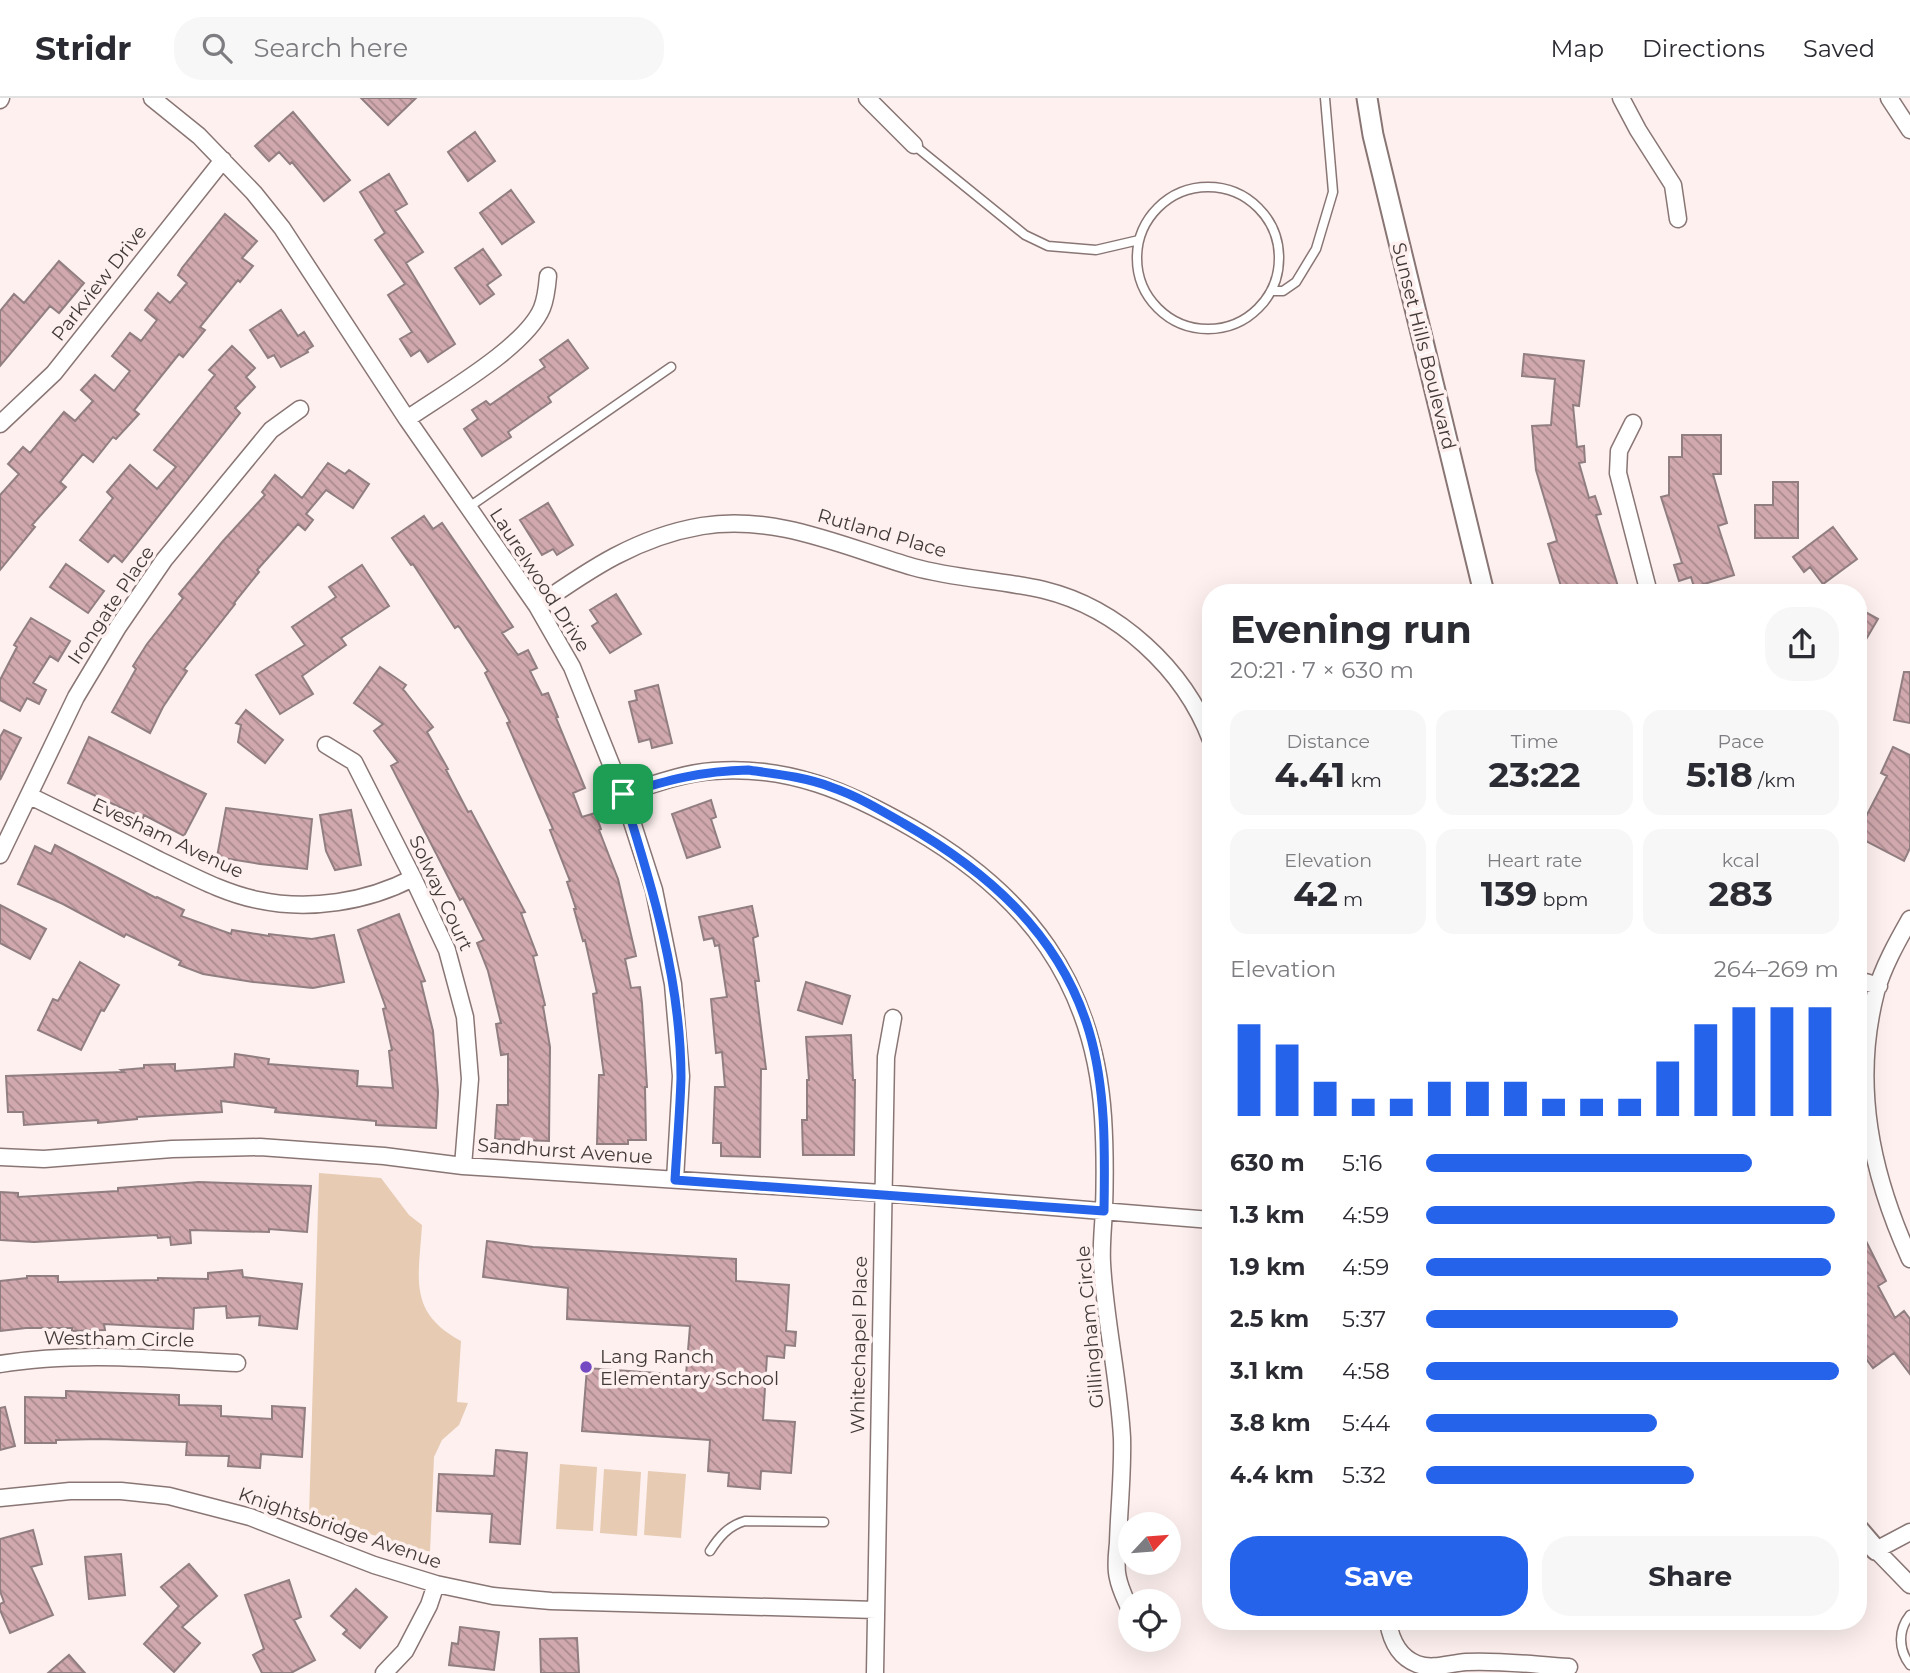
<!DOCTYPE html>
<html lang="en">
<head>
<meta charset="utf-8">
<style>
	:root { --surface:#fff; --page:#f7f7f7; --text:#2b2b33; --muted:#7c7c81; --line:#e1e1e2; --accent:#2563eb }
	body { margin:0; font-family:Montserrat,sans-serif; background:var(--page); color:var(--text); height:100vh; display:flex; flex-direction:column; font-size:26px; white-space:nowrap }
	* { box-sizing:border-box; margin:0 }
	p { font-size:23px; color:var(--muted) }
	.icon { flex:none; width:38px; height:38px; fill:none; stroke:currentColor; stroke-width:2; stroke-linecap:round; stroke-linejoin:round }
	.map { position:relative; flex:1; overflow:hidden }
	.side { position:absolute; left:1202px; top:486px; width:665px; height:1046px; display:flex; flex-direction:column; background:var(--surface); border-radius:28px; box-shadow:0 7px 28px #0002 }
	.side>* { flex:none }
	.needle { width:46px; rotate:64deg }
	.fabs { position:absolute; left:1118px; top:1414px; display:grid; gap:14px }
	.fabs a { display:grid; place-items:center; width:63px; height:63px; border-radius:50%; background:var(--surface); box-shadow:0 7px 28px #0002; font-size:35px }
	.pin { position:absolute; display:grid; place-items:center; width:60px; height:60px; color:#fff; margin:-30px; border-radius:14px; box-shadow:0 4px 10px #0006 }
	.round { display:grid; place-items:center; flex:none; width:74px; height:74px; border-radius:28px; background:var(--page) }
	.headline { display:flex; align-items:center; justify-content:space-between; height:119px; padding:0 28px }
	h1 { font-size:38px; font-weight:700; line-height:52px }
	.metrics { display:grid; grid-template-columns:repeat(3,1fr); gap:10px; height:119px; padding:7px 28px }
	.metrics div { display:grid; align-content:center; border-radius:18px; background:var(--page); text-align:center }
	.metrics b { font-size:35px; font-weight:700 }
	.metrics small { font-size:19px; font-weight:400 }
	.metrics p { font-size:19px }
	.chart { height:196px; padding:14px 28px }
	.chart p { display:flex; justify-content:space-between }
	.chart svg { width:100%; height:126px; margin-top:7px; stroke:var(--accent); stroke-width:6 }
	.cta { display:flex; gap:14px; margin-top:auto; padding:14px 28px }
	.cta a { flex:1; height:80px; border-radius:28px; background:var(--accent); color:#fff; font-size:28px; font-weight:700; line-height:80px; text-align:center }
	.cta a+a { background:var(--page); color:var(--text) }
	ul { padding:0 28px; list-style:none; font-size:23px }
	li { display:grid; grid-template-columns:112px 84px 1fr; align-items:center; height:52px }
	li i { height:18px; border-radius:9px; background:var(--accent) }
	header { display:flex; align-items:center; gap:42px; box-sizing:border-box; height:98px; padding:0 35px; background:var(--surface); border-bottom:2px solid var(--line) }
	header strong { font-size:33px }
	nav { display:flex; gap:38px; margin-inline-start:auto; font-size:24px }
	.search { width:490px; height:63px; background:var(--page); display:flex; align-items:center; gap:18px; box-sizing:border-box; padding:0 24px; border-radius:28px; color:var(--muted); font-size:26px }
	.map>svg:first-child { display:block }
	.grass { fill:#e7cbb3 }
	.building { fill:url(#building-back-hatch); stroke:#917e81; stroke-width:2 }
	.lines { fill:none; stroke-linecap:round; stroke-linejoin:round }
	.service-casing { stroke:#897674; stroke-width:11 }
	.minor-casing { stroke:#897674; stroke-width:19 }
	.tertiary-casing { stroke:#897674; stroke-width:23 }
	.service { stroke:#fff; stroke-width:8 }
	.minor { stroke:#fff; stroke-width:16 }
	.tertiary { stroke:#fff; stroke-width:19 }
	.route-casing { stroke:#fff; stroke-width:14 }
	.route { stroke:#2563eb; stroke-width:9 }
	.poi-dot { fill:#7449c2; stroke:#fdf0ef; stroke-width:2.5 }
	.labels { text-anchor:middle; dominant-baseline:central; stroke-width:7; stroke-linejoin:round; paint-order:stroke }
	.street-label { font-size:19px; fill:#423a39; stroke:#fdf0ef }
	.poi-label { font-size:19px; fill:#423a39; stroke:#fdf0ef; text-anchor:start }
</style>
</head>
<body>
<header>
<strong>Stridr</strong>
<div class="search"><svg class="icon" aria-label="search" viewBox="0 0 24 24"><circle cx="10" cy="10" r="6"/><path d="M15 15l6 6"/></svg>Search here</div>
<nav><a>Map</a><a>Directions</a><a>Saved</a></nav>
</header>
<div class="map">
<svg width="1910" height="1575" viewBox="0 0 1910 1575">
	<defs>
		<pattern id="building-back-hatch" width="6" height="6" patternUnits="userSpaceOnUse" patternTransform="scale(1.75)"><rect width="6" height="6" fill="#d0a8ad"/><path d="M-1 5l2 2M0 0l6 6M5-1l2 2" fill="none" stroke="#aa8a8e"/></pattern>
	</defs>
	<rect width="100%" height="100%" fill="#fdf0ef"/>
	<path class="grass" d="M319 1075 381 1080 409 1117 422 1127C419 1179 407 1214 461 1243L457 1304 468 1305 459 1327 442 1342 434 1359 430 1454 309 1418Z
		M560 1366 597 1369 593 1433 556 1431Z
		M604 1371 641 1374 637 1438 600 1435Z
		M648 1373 686 1376 681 1440 644 1437Z"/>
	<path class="building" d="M361 0H416L388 27Z
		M293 14 350 82 324 103 292 64 290 66 279 54 269 63 255 48Z
		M475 34 495 63 468 83 448 54Z
		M389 76 407 106 395 113 423 154 406 165 455 246 428 264 420 252 411 258 400 241 412 234 388 197 405 186 375 142 385 135 360 94Z
		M511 92 534 124 502 146 480 115Z
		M225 116 257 143 242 160 253 168 240 184 238 182 200 229 205 232 183 259 179 256 134 312 139 316 116 341 113 339 93 364 83 356 60 384 66 389 32 427 35 429 0 472V397L19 376 8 366 23 349 30 355 64 314 75 323 93 303 81 292 95 277 114 293 130 273 112 258 130 235 141 243 157 222 145 212 158 195 170 205 187 185 178 177 182 170Z
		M483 151 501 177 487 187 494 196 480 206 455 170Z
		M59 163 84 185 59 215 50 208 0 268V213L14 196 24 205Z
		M281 212 298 238 304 234 313 248 307 252 308 254 281 269 274 257 268 260 250 232Z
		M568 242 588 270 548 299 551 304 508 334 511 339 482 358 464 331 478 321 472 312 486 303 490 307 545 269 540 262Z
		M232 248 255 270 246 279 255 289 235 310 240 315 122 464 114 457 108 464 80 442 113 400 107 394 130 367 157 391 176 369 154 352 215 277 209 272Z
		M1524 256 1584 263 1579 308 1573 307 1577 349 1584 348 1585 364 1579 365 1589 400 1595 398 1601 416 1596 417 1620 495H1563L1548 446 1557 443 1536 372 1532 328 1551 327 1555 281 1522 278Z
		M1682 337H1721V376H1713L1727 425 1718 428 1734 477 1694 489 1691 479 1679 483 1674 467 1682 465 1661 399 1669 397V359H1682Z
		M328 365 345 376 349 372 369 386 353 410 326 392 306 416 313 422 305 432 298 426 290 435 257 472 259 474 234 505 235 506 184 571 187 573 163 609 150 635 112 614 136 571 133 568 147 546 183 500 179 496 223 443 265 397 262 394 275 377 302 400Z
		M1773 384H1798V440H1755V407H1773Z
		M548 405 573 447 557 457 553 451 542 457 520 422Z
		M424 418 433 431 442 425 482 483 513 529 502 535 518 557 528 552 537 570 530 573 542 597 548 595 558 619 556 620 585 690 573 695 582 719 595 715 601 731 599 732 618 781 636 858 625 861 631 890 640 889 642 905 647 989H645L646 1042H628V1046H597L599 977H604L593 896 597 895 585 842 583 843 574 811H576L567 784 570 783 550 732 553 731 507 625 510 624 485 575 488 573 460 530 458 528 455 530 413 466 411 467 392 440Z
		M1833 429 1857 461 1823 486 1810 469 1804 474 1793 459Z
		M66 466 104 493 88 515 50 489Z
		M362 467 389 508 341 540 346 547 302 578 313 596 280 616 256 577 305 547 292 529 336 499 329 489Z
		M616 496 641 536 610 555 592 528 598 524 590 512Z
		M1858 510 1878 521 1858 555Z
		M31 520 70 543 58 563 50 558 33 585 46 592 39 606 27 600 20 613 0 602V582L17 549 14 547Z
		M380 569 406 587 403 591 433 629 427 634 448 671 446 672 468 714 471 713 525 814 521 815 537 857 533 858 545 907 543 908 550 949 549 1043 495 1041 497 1007H508V956L501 957 496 926 501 925 488 873 477 845 484 842 463 800 460 802 391 668 398 664 374 633 383 626 354 605Z
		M1904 574H1910V625L1894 622Z
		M658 587 672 645 652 650 650 641 639 644 629 604 637 602 635 593Z
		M246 612 283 642 265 665 238 644 241 627 236 625Z
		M4 632 21 640 0 682V639Z
		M89 639 206 696 184 738 144 717 143 720 68 685Z
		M1893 649 1910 657V750L1904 763 1858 739V734L1887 678 1881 675Z
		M711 702 716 719 711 721 720 749 687 760 672 716Z
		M226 710 312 721 307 771 260 766 217 759Z
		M351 712 361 767 335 772 326 753 320 717Z
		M55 747 156 800 157 799 184 812 181 818 231 836 232 832 269 838V836L312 841 334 837 344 884 313 890 253 884 203 876 179 867 181 863 126 836 124 839 63 806 18 786 35 748 51 756Z
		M0 807 46 831 30 861 0 845Z
		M752 808 758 838 753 840 759 883H755L766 971H761L760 1059 721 1058V1045H713L715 989H725L722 954 716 955 711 901 727 899 719 847 715 848 713 840 704 842 699 819Z
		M399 816 425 883 421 884 433 933 438 994 436 1030 376 1027V1023L275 1014 276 1010 221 1003 222 1014 137 1019V1021L98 1025V1022L24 1027 23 1014H8L6 978 124 974 121 972 144 970V967L175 966V973L234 969 235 956 269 961 268 966 358 973 357 988 393 990 389 953 392 952 383 911 386 910 358 832Z
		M80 864 119 887 104 913 101 912 81 952 38 932 53 901 58 903Z
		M806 884 850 898 842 926 798 912Z
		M851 937 853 982H855L854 1057H803L802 1022H807V982H809L806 939Z
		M199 1084 311 1088 307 1134 269 1131V1134L190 1132 191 1145 171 1147 170 1139 158 1140 157 1137 34 1144 0 1142V1094L18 1095V1099L118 1093V1090Z
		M1858 1127 1886 1183 1878 1188 1895 1220 1904 1213 1910 1221V1276L1894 1255 1873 1270 1858 1250Z
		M487 1143 533 1149 736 1161V1183L789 1187 786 1233 796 1234 795 1248 785 1247 784 1260 767 1258 763 1322 795 1324 791 1375 761 1373 760 1391 728 1388 729 1375 708 1373 710 1342 582 1333 587 1270 686 1277 690 1228 567 1221 568 1190 483 1179Z
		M242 1172 243 1179 302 1186 297 1231 259 1227 260 1218 227 1220 226 1208 194 1210 193 1231 104 1226 105 1232 72 1233V1230H26L0 1233V1183L27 1180V1178H58V1184L158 1182V1180L208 1181V1175Z
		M66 1293 179 1297V1307L221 1308V1318L272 1321V1308L305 1310 302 1359 261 1356 260 1370 228 1368 229 1358 186 1357 187 1344 100 1341 56 1342V1345H25V1299L66 1300Z
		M5 1309 15 1348 0 1352V1310Z
		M496 1352 527 1355 520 1446 490 1444 492 1416 437 1413 439 1376 494 1378Z
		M33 1432 42 1466 31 1469 53 1517 10 1535 0 1512V1506L4 1504 0 1493V1441Z
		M121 1456 125 1497 89 1501 85 1459Z
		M189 1466 217 1498 182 1529 200 1545 174 1574 144 1546 179 1508 161 1489Z
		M289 1482 301 1519 294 1522 315 1562 291 1575H262L253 1557 264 1551 245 1497Z
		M356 1491 387 1519 360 1550 343 1536 347 1532 331 1518Z
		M460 1529 499 1534 494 1572 449 1567 452 1545 458 1546Z
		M577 1540 579 1575H541L540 1541Z
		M69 1557 85 1575H48Z"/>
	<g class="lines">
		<defs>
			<path id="service" d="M914 47 1025 137 1048 148 1096 152 1139 142
				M1137 160a71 71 0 1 1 142 0a71 71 0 1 1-142 0Z
				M1271 193H1283L1296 184 1316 151 1333 94 1325 0
				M469 409 671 269
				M710 1453C719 1439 728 1428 745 1423L824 1424
				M1910 1517C1898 1532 1898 1551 1910 1567"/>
			<path id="minor" d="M152 0 199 38 254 95 282 130 407 321 537 508 572 569 623 696 654 792 673 886 681 978 675 1082
				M867 0 914 47
				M1621 0 1638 32 1673 87 1678 121
				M1889 0 1910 32
				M0 2 1 0
				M407 321C443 296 526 249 542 210 546 200 547 190 548 178
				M1633 325 1619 353 1618 375 1649 495
				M0 326 54 275 223 62
				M537 508C590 471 637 439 702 428 776 416 844 449 913 469 956 481 1001 482 1044 492 1118 510 1184 571 1211 642
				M326 647 354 664 413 780 447 852 465 919 470 981 463 1068
				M623 696C652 687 683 675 713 673 789 667 849 694 912 730 1027 796 1094 884 1103 1019 1105 1050 1105 1081 1104 1112 1103 1130 1101 1148 1102 1165 1105 1223 1119 1281 1122 1340 1123 1374 1119 1410 1118 1445 1117 1456 1115 1469 1118 1480 1120 1491 1126 1502 1130 1512
				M30 698C73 719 116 740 159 762 191 777 223 795 258 802 309 813 367 804 413 780
				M0 757 76 599 118 529 164 462 271 332 300 311
				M1910 821C1897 844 1883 869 1876 894 1852 987 1871 1075 1910 1161
				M1858 882 1879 888
				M0 1059 44 1061 172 1051 260 1049 384 1058 463 1068 882 1095 1211 1122
				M0 1266C77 1253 159 1261 237 1265
				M0 1400 70 1393H121L169 1398 250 1419 374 1467 436 1486 493 1498 551 1503 876 1512
				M1910 1434 1876 1452 1910 1487
				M1388 1524C1391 1542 1399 1559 1417 1566 1433 1572 1450 1565 1466 1564 1499 1562 1535 1567 1569 1569
				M384 1575 405 1553 429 1507 436 1486
				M875 1575 886 959 893 920"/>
			<path id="tertiary" d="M1367 0 1373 37 1484 495
				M1858 1431 1876 1452"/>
		</defs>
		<use href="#service" class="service-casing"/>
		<use href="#minor" class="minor-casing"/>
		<use href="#tertiary" class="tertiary-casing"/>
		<use href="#service" class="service"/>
		<use href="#minor" class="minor"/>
		<use href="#tertiary" class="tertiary"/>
	</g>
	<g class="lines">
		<defs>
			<path id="route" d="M748 672C776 676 805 679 831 689 857 698 879 711 903 725 987 773 1060 836 1089 933 1106 991 1105 1053 1104 1113L675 1082C677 1048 680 1014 681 980 681 882 652 788 623 696 668 682 701 673 748 672Z"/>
		</defs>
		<use href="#route" class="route-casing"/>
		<use href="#route" class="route"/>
	</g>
	<circle class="poi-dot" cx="586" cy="1269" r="7"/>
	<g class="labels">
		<g class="street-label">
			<text transform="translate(99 185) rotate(-52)">Parkview Drive</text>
			<text transform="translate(1424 248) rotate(76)">Sunset Hills Boulevard</text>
			<text transform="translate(882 435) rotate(16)">Rutland Place</text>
			<text transform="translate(540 482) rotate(57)">Laurelwood Drive</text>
			<text transform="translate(111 507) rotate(-56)">Irongate Place</text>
			<text transform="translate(168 740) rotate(25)">Evesham Avenue</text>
			<text transform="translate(441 795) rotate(65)">Solway Court</text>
			<text transform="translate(565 1053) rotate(4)">Sandhurst Avenue</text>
			<text transform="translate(1090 1229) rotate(-95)">Gillingham Circle</text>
			<text transform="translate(119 1241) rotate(1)">Westham Circle</text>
			<text transform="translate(859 1247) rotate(-89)">Whitechapel Place</text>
			<text transform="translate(340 1430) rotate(19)">Knightsbridge Avenue</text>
		</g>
		<g class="poi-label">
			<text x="600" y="1258">Lang Ranch<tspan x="600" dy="22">Elementary School</tspan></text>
		</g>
	</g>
</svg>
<div class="fabs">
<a><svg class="needle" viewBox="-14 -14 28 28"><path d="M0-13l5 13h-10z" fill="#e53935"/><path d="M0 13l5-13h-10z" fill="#7c7c81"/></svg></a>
<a><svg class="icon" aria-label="locate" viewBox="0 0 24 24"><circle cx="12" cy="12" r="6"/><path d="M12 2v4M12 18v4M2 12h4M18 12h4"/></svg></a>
</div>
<div class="pin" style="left:623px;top:696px;background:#1e9e55"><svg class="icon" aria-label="arrive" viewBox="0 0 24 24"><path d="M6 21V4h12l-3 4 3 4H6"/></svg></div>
<section class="side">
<div class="headline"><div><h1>Evening run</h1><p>20:21 · 7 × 630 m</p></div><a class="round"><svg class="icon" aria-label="share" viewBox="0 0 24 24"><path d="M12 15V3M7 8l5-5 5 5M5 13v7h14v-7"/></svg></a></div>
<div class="metrics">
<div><p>Distance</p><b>4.41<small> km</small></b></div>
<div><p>Time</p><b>23:22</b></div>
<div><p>Pace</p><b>5:18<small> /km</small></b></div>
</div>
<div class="metrics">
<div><p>Elevation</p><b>42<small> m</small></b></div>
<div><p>Heart rate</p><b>139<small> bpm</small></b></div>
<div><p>kcal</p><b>283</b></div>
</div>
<div class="chart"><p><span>Elevation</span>264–269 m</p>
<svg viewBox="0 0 160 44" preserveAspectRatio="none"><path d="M5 44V12M15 44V19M25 44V32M35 44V38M45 44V38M55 44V32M65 44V32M75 44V32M85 44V38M95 44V38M105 44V38M115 44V25M125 44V12M135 44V6M145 44V6M155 44V6"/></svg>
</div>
<ul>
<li><b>630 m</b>5:16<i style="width:79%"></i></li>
<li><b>1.3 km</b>4:59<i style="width:99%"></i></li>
<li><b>1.9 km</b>4:59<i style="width:98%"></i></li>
<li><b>2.5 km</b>5:37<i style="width:61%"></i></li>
<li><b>3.1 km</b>4:58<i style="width:100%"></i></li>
<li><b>3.8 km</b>5:44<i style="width:56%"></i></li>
<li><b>4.4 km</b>5:32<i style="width:65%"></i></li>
</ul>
<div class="cta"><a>Save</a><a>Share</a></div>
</section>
</div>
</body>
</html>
